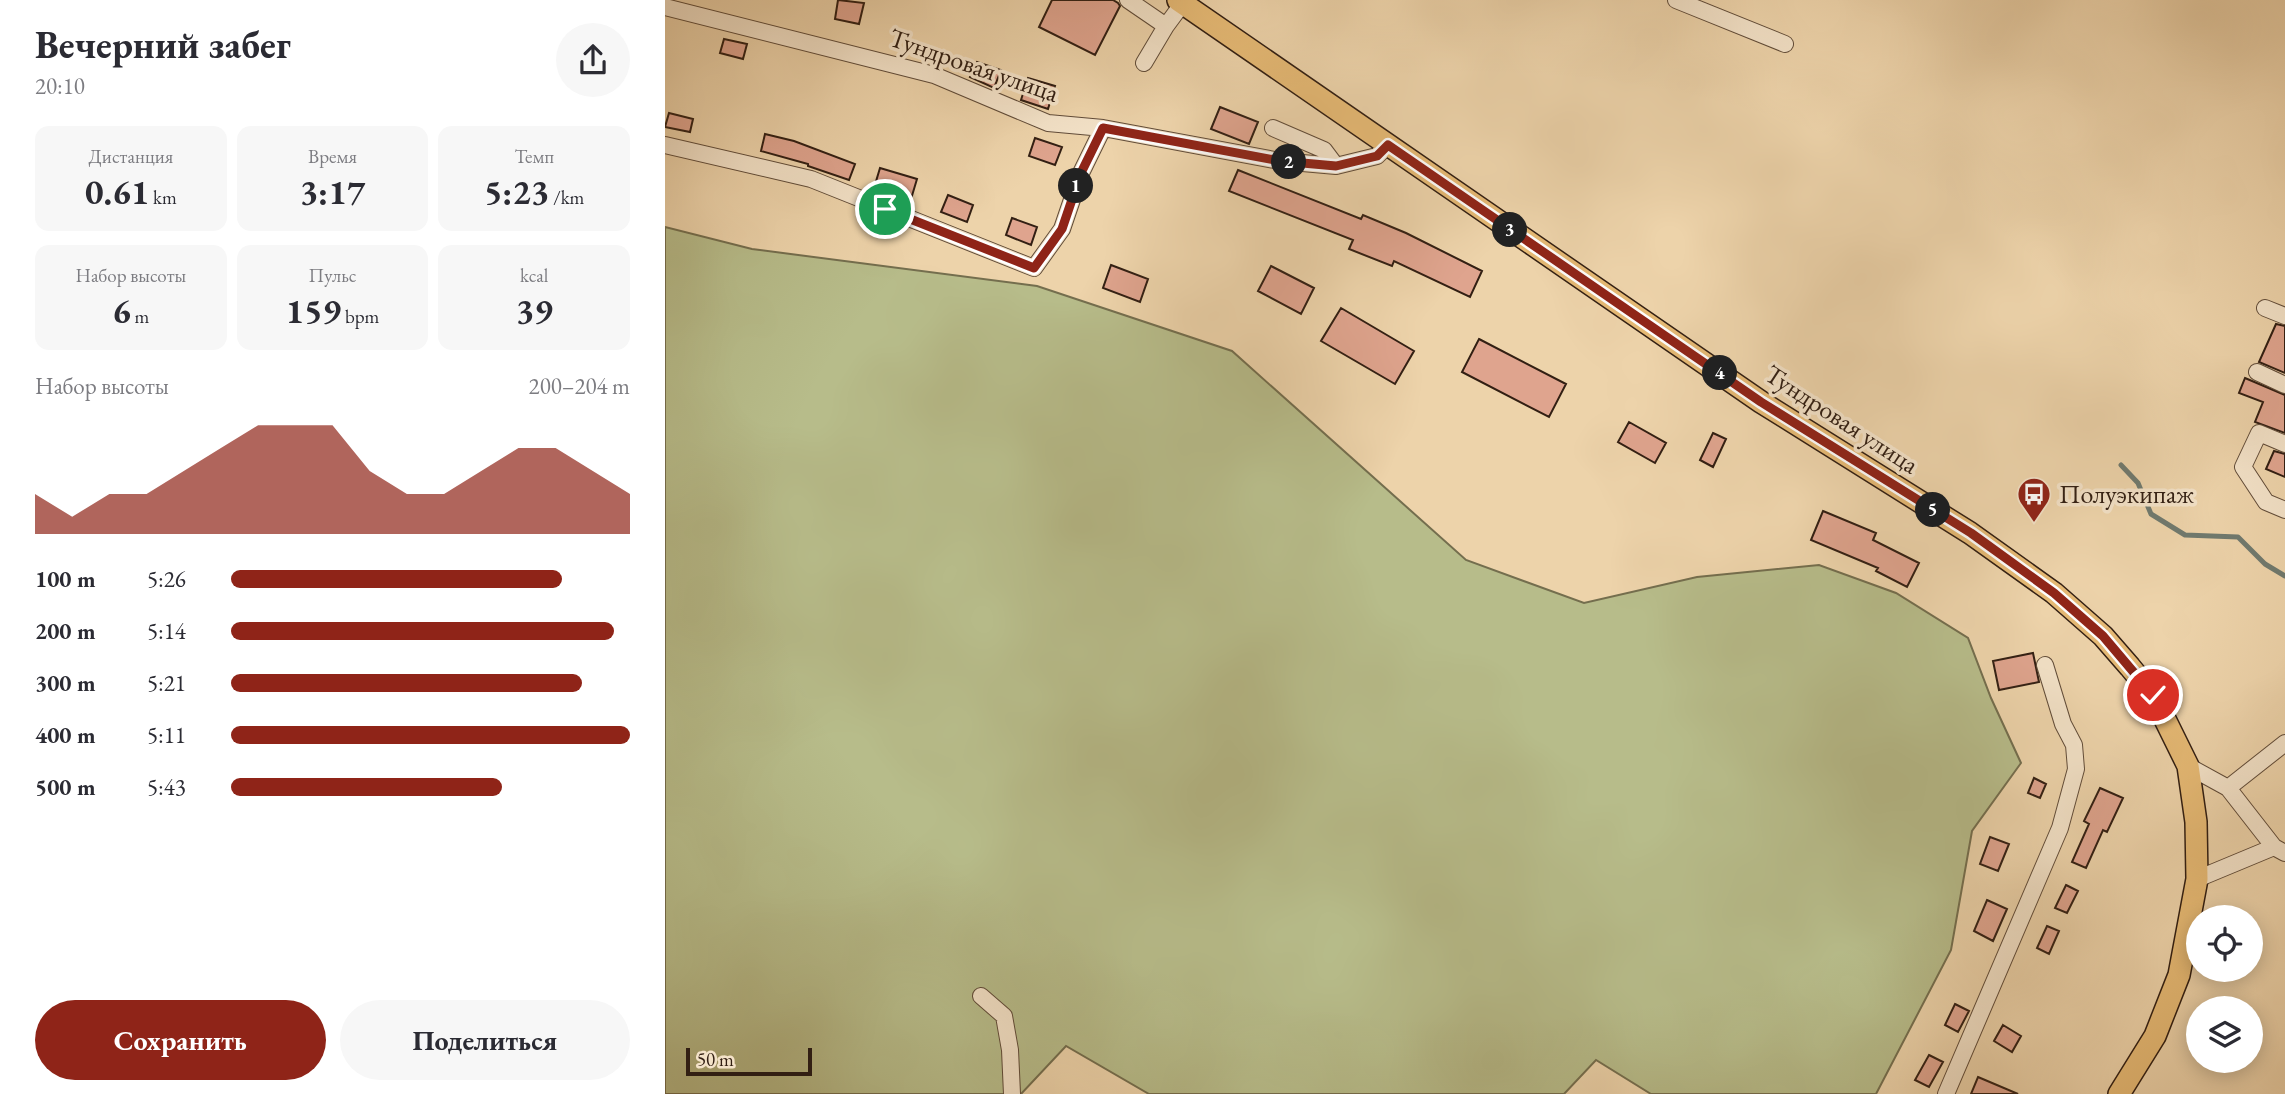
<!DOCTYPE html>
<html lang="ru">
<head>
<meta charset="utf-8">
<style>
	:root { --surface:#fff; --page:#f7f7f7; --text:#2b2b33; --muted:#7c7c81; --accent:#8f2418 }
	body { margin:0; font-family:"EB Garamond",serif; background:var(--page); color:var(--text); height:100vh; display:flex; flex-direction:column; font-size:26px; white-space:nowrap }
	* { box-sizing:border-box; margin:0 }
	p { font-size:23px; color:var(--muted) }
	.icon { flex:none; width:38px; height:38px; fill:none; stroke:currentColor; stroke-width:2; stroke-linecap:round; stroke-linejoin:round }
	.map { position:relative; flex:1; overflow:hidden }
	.drawer { display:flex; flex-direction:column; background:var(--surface); width:665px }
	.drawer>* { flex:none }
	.controls { position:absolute; left:1521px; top:905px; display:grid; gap:14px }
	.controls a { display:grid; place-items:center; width:77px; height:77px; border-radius:50%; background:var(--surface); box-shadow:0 4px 18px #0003; font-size:35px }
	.scale { position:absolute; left:21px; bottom:18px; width:126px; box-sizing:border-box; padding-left:7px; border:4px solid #321f13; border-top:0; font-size:19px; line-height:24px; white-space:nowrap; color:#321f13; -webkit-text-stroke:5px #f3e2c8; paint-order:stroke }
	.pin { position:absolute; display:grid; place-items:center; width:60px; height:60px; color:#fff; margin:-30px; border:4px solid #fff; border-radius:50%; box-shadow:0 2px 7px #0007 }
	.km { position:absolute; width:35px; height:35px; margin:-18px; border-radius:50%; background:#222; color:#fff; font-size:19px; line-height:35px; text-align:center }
	.round { display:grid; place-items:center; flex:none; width:74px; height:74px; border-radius:37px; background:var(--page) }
	.headline { display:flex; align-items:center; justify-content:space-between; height:119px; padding:0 35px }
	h1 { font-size:38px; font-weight:700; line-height:52px }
	.figures { display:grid; grid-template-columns:repeat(3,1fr); gap:10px; height:119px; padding:7px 35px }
	.figures div { display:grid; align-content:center; border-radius:14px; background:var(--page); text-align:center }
	.figures b { font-size:35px; font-weight:700 }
	.figures small { font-size:19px; font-weight:400 }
	.figures p { font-size:19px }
	.chart { height:196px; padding:14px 35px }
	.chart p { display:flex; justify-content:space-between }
	.chart svg { width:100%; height:126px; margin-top:7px; fill:var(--accent); opacity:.7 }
	.cta { display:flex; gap:14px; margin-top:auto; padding:14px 35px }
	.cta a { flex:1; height:80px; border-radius:42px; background:var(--accent); color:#fff; font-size:28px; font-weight:700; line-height:80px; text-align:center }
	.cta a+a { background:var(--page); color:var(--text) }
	ul { padding:0 35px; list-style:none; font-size:23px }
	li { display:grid; grid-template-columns:112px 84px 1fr; align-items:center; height:52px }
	li i { height:18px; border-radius:9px; background:var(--accent) }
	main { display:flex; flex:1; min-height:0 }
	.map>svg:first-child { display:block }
	.green { fill:#b7bc8a; stroke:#746e4e; stroke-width:2 }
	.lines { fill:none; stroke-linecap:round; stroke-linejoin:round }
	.stream { stroke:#707a6f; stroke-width:5 }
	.building { fill:#dfa48e; stroke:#321f13; stroke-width:2 }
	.minor-casing { stroke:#614c39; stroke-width:18 }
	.major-casing { stroke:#321f13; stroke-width:24 }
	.minor { stroke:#f3e2c8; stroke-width:16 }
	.major { stroke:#e6ba75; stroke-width:21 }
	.route-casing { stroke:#fff; stroke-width:14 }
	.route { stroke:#8f2418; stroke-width:9 }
	.labels { text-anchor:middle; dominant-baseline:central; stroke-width:7; stroke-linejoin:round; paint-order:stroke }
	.street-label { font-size:26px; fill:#321f13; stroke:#f3e2c8 }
	.poi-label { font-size:26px; fill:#321f13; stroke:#f3e2c8; text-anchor:start }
</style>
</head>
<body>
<main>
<section class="drawer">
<div class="headline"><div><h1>Вечерний забег</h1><p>20:10</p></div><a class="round"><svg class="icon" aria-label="share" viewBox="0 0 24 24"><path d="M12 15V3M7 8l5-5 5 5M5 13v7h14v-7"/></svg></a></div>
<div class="figures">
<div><p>Дистанция</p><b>0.61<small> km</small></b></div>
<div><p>Время</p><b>3:17</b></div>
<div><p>Темп</p><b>5:23<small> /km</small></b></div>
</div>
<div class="figures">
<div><p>Набор высоты</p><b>6<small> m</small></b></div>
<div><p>Пульс</p><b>159<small> bpm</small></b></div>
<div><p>kcal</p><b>39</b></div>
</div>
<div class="chart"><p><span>Набор высоты</span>200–204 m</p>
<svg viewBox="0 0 160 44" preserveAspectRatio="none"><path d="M0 44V30L10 38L20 30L30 30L40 22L50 14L60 6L70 6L80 6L90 22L100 30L110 30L120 22L130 14L140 14L150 22L160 30V44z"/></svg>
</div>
<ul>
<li><b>100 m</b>5:26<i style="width:83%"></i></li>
<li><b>200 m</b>5:14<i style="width:96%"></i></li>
<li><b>300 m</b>5:21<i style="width:88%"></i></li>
<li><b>400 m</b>5:11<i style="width:100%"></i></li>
<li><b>500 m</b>5:43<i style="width:68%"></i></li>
</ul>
<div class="cta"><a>Сохранить</a><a>Поделиться</a></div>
</section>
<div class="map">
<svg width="1620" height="1094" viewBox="0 0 1620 1094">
	<rect width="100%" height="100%" fill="#edd3aa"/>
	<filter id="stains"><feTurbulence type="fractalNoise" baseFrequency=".00286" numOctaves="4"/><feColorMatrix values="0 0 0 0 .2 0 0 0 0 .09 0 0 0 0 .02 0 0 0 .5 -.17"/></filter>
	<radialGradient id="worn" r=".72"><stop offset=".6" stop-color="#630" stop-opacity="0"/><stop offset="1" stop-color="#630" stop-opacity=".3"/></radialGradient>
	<path class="green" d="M0 227 87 249 372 286 567 351 801 560 919 603 1032 577 1154 565 1231 593 1303 638 1326 698 1356 763 1307 831 1286 950 1211 1094H986L931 1060 899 1094H484L401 1046 356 1094H0Z"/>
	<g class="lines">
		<path class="stream" d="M1456 465 1473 483 1486 514 1520 535 1573 537 1600 564 1620 576"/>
	</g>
	<path class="building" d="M173 0 199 3 194 24 170 19Z
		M387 0H448L453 3 455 6 430 55 374 27Z
		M59 39 82 44 78 59 55 53Z
		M312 62 336 70 329 88 305 77Z
		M363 78 390 86 383 109 356 100Z
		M555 107 593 122 584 144 546 129Z
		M4 113 28 119 25 132 0 127Z
		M100 134 129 141 190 164 184 180 143 166V164L96 151Z
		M370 138 397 147 390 165 364 156Z
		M215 168 252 179 246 199 209 188Z
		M573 170 696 219 698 215 741 233 817 271 805 297 729 261 727 266 684 249 688 240 564 191Z
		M283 195 308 205 302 222 276 212Z
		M347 218 372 227 366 245 341 235Z
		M446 265 483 279 475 302 438 288Z
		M606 266 649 288 636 314 593 291Z
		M676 308 749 351 730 384 656 341Z
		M1611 324 1620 326V373L1594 362Z
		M814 339 901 384 884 417 797 372Z
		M1580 378 1620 395V433L1590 422 1598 402 1574 393Z
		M964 422 1001 443 990 463 953 442Z
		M1048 433 1061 439 1048 467 1035 460Z
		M1609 451 1620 454V477L1601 469Z
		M1158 511 1211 533 1208 540 1254 563 1242 587 1211 571 1213 568 1146 540Z
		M1368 653 1374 682 1334 690 1328 661Z
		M1369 778 1381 784 1375 798 1363 793Z
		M1435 788 1458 798 1442 832 1438 830 1421 868 1407 862 1424 824 1419 821Z
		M1325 837 1344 844 1333 871 1315 864Z
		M1401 885 1413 891 1402 913 1390 908Z
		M1322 900 1342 909 1328 941 1309 931Z
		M1382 926 1394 931 1384 954 1372 948Z
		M1290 1004 1304 1011 1293 1032 1280 1025Z
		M1338 1025 1356 1036 1347 1052 1329 1041Z
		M1264 1055 1278 1062 1264 1087 1250 1080Z
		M1313 1077 1353 1094H1306Z"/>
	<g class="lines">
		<defs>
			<path id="minor" d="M463 0 501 26
				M1011 0 1120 44
				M0 7 269 75 383 123 438 128 615 161 671 166 712 156 723 145
				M479 63 501 26 518 3
				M608 128 659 150 671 166
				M0 145 146 179 369 268 397 229 416 173 438 128
				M1600 308 1620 316
				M1592 372 1620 385
				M1620 444 1594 433 1578 467 1601 502 1620 510
				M1523 766 1563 788 1609 847 1620 853
				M1563 788 1620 743
				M1532 879 1609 847
				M316 996 339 1016 345 1050 347 1094
				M1281 1094 1395 828 1411 769 1409 745 1398 724 1380 665"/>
			<path id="major" d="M513 0 1096 402 1305 533 1389 593 1438 636 1465 667 1488 695 1523 766 1531 822 1532 879 1514 975 1490 1036 1454 1094"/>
		</defs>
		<use href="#minor" class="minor-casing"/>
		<use href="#major" class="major-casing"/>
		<use href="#minor" class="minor"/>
		<use href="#major" class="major"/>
	</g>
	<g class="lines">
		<defs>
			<path id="route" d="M220 209 369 268 397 229 416 173 438 128 615 161 671 166 712 156 723 145 1096 402 1306 533 1389 593 1438 636 1488 695"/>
		</defs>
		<use href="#route" class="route-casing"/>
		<use href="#route" class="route"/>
	</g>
	<defs>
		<symbol id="bus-pin" viewBox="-11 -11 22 30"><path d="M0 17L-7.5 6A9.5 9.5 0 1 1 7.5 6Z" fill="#8f2418" stroke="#f3e2c8"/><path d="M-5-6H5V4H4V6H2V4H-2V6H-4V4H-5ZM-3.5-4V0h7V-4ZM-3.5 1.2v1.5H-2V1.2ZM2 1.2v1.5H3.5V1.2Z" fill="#fff"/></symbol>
	</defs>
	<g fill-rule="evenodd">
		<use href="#bus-pin" x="1350" y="475" width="38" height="52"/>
	</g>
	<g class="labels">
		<g class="street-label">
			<text transform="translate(309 65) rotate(19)">Тундровая улица</text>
			<text transform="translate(1177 419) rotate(33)">Тундровая улица</text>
		</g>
		<g class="poi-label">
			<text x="1394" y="494">Полуэкипаж</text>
		</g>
	</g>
	<rect width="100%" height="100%" filter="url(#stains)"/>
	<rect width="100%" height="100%" fill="url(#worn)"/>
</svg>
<div class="controls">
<a><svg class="icon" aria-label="locate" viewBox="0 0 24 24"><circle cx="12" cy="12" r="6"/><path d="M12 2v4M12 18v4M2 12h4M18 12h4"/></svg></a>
<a><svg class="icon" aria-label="layers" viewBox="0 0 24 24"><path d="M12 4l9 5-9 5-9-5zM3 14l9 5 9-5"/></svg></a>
</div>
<div class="scale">50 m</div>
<div class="pin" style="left:220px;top:209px;background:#1e9e55"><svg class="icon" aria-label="arrive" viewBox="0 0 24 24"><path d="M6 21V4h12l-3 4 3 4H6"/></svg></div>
<div class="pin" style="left:1488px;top:695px;background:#d93025"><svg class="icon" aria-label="check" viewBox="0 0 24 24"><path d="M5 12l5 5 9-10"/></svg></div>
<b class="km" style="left:411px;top:186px">1</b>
<b class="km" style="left:624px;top:162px">2</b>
<b class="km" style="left:845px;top:230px">3</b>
<b class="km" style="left:1055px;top:373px">4</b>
<b class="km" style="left:1268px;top:510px">5</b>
</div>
</main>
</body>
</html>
